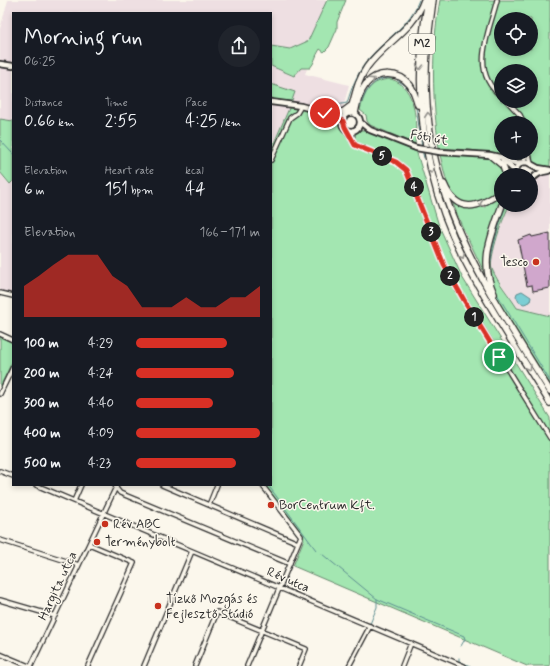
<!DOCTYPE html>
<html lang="en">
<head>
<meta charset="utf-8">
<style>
	:root { --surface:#171b24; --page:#20242c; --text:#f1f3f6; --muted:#9ea1a6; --accent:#d93025 }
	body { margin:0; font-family:Mynerve,sans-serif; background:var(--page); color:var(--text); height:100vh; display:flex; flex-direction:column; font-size:15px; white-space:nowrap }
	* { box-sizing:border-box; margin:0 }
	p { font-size:13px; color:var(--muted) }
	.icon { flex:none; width:22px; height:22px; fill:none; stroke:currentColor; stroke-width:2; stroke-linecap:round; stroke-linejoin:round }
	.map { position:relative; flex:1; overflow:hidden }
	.sheet { position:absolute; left:12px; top:12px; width:260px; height:474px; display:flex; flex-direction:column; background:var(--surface); border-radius:0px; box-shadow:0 2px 6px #0003 }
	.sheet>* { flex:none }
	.buttons { position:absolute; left:494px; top:12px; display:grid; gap:8px }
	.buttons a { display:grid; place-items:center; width:44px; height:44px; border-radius:50%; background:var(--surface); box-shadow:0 2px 6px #0003; font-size:20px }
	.pin { position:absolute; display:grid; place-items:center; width:34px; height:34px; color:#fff; margin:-17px; border:2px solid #fff; border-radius:50%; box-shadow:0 1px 4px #0007 }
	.km { position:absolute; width:20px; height:20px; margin:-10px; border-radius:50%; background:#222; color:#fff; font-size:11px; line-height:20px; text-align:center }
	.round { display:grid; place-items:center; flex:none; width:42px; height:42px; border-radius:21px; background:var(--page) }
	.head { display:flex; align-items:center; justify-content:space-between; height:68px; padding:0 12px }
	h1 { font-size:22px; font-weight:600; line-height:30px }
	.figures { display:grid; grid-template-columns:repeat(3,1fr); gap:6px; height:68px; padding:4px 12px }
	.figures div { display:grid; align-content:center }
	.figures b { font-size:17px; font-weight:600 }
	.figures small { font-size:11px; font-weight:400 }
	.figures p { font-size:11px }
	.chart { height:112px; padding:8px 12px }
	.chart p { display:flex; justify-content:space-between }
	.chart svg { width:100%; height:72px; margin-top:4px; fill:var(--accent); opacity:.7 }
	ul { padding:0 12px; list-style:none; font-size:13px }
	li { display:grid; grid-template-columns:64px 48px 1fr; align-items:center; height:30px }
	li i { height:10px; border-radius:5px; background:var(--accent) }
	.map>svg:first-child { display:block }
	.built { fill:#eedfe2 }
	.green { fill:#a3e6b1; stroke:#67886e; fill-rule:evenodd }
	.water { fill:#7cced4; stroke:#5c8d90 }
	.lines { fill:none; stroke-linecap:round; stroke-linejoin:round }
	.stream { stroke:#5c8d90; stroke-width:1 }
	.building { fill:#d0a7cc; stroke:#2b2b2b }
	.minor-casing { stroke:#2b2b2b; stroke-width:6 }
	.major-casing { stroke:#2b2b2b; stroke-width:8 }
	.highway-casing { stroke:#2b2b2b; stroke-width:8 }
	.minor { stroke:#fbf7ec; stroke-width:3.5 }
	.major { stroke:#fbf7ec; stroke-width:4.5 }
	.highway { stroke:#fbf7ec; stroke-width:5.5 }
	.major-bridge-casing { stroke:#2b2b2b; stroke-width:8; stroke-linecap:butt }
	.major-bridge { stroke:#fbf7ec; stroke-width:4.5 }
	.oneway { stroke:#93918c }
	.route-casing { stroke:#fff; stroke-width:8 }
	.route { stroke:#d93025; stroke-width:5 }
	.poi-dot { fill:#c8321e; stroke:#fbf7ec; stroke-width:1.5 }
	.labels { text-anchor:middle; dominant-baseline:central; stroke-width:3; stroke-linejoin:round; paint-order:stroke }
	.shield { fill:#fbf7ec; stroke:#696865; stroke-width:1 }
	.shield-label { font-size:12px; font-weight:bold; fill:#2b2b2b }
	.street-label { font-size:13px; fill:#2b2b2b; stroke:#fbf7ec }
	.poi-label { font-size:13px; fill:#2b2b2b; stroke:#fbf7ec; text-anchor:start }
</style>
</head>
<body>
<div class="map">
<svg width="550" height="666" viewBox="0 0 550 666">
	<rect width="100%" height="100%" fill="#fbf7ec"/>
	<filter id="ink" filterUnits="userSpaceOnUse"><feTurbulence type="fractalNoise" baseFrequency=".025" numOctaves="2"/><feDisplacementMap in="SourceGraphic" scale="8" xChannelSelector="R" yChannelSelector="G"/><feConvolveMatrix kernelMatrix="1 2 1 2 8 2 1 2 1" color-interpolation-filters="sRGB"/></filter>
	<g filter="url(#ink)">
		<path class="built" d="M8 0H327L308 41 290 49 271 46V13H13V121L0 119V29Z
			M271 66 293 76 301 68 307 69 305 74 349 85 340 119 290 106 271 150Z
			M550 172V316L517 308 491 268V258L508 205H531V183L534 182 537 176Z
			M0 173 9 184 13 181V294L0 292Z"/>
		<path class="green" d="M327 0H346L337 22V29L329 47 324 52 320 49C315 56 315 63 310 68H301L294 76 271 66V46L290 49 308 41Z
			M440 0H550V168C542 168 536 165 530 160H522L516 162 489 153 470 150 439 148C432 99 431 49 440 0ZM501 19H531V49H501ZM501 71H531V101H501ZM501 123H531V153H501Z
			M391 79C417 87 417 123 415 144L370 125 367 121 366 115 360 110C365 92 370 80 391 79Z
			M271 84 295 92 290 106 340 119 343 121 341 126 354 146 393 162 404 169 410 181 429 232 432 230C422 213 416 172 400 162 387 154 371 152 357 144 353 140 352 135 356 130H364L416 150 439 226 462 277 550 418V666H527L293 566 304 539 264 485H271V150L290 106 271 102Z
			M0 119 13 121V181L10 184 0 172Z
			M440 155C466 156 492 153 513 171V175H501V189C497 192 493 197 489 199 475 207 456 204 449 188 445 178 443 166 440 155Z
			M501 194V204L485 274 461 224 452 201C471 215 485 208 501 194Z
			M504 205H510C504 213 488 260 492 269 498 283 509 295 517 308L550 316V386L495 296 488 263 491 247Z
			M0 337 13 343V360L0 387Z"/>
		<path class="water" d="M522 291 531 297 530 302 524 304 519 302 516 296 517 293Z"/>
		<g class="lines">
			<path class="stream" d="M397 80 406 86 413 98
				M331 106 347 103C352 86 359 69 371 56 387 38 411 24 419 0
				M359 106 360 107C365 91 373 77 392 78
				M416 107 422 147
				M0 140 13 154
				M422 150 424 158
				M490 270C491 248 499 226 506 205
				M497 294 550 381
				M268 485 316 550
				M322 554 377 599 464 636 465 639 461 646
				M370 624 377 607V599
				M459 658V661L470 666"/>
		</g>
		<path class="building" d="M550 233V288L533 291 532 285 527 286 518 240 531 235 532 237Z"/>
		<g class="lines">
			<defs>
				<path id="minor" d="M497 0C489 33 469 71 501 96
					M507 101 520 115 524 123
					M346 129 355 145 396 162 406 170 444 265 452 280 550 438
					M352 140 353 130
					M529 153 531 164
					M271 160 290 118 297 113 301 106
					M524 162 526 153
					M0 293 13 296
					M0 334 13 340
					M0 394 13 367
					M0 471 13 476
					M36 485 464 666
					M162 485 298 543
					M116 488 120 493 290 564
					M74 501 81 485
					M209 505 217 485
					M0 540 79 565
					M0 600 55 616
					M0 654 29 666
					M31 666 117 485
					M88 666 134 563 89 544
					M144 666 192 551
					M195 666 217 612 306 649 299 666
					M247 666 301 536 262 485
					M349 666 370 626
					M402 666 411 643"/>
				<path id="major" d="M0 64 13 66
					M271 102 301 106 335 116 344 117
					M342 122a9 9 0 1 1 18 0a9 9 0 1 1-18 0Z
					M360 122 370 130 416 148
					M440 152 490 155 504 158 515 163 527 162 538 168 550 170
					M503 160 515 171
					M516 175V168L521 163
					M531 180C537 174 540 172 548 171"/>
				<path id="highway" d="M428 0C412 88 422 176 463 257 488 307 521 355 550 403
					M433 0C429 29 425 58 426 87 429 209 489 292 550 391
					M324 113 327 111 343 112 351 106
					M350 113C355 97 357 81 367 67 384 43 414 30 424 0
					M355 113C357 103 359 93 366 84 377 71 399 71 410 85 414 91 416 98 418 105
					M491 156 503 166 506 175
					M444 184C457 215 479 208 501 192
					M494 294C479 261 491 237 502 205"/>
			</defs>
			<use href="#minor" class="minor-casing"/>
			<use href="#major" class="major-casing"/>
			<use href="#highway" class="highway-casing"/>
			<use href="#minor" class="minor"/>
			<use href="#major" class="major"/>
			<use href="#highway" class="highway"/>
			<defs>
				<path id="major-bridge" d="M416 148 440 152"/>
			</defs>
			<use href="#major-bridge" class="major-bridge-casing"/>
			<use href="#major-bridge" class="major-bridge"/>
		</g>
		<defs><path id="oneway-chevron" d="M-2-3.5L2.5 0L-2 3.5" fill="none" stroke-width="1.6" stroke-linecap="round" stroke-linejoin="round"/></defs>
		<g class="oneway">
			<use href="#oneway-chevron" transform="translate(420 67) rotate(91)"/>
			<use href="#oneway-chevron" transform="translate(372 80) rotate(-34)"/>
			<use href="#oneway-chevron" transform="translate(428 115) rotate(-95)"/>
			<use href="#oneway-chevron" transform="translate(431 171) rotate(76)"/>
			<use href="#oneway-chevron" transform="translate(482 204) rotate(161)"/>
			<use href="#oneway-chevron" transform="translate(462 256) rotate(64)"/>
			<use href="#oneway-chevron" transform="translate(529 368) rotate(59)"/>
		</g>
	</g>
	<g class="lines" filter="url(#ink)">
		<defs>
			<path id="route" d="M325 113 343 121 345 127 355 145 396 162 406 170 444 265 464 300 499 357"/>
		</defs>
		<use href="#route" class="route-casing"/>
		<use href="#route" class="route"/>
	</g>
	<g class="poi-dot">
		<circle cx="536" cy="262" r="4"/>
		<circle cx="271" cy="505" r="4"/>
		<circle cx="105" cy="524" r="4"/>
		<circle cx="97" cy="542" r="4"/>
		<circle cx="158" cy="606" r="4"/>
	</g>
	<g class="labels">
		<rect class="shield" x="409" y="34" width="26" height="20" rx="3"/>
		<g class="shield-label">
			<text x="422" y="44">M2</text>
		</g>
		<g class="street-label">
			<text transform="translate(429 138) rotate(10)">Fóti út</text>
			<text transform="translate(288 580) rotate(23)">Rév utca</text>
			<text transform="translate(58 586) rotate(-65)">Hargita utca</text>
		</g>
		<g class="poi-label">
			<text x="528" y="262" text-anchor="end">Tesco</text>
			<text x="279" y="505">BorCentrum Kft.</text>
			<text x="113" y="524">Rév ABC</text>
			<text x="105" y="542">Terménybolt</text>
			<text x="166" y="599">Tízkő Mozgás és<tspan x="166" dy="15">Fejlesztő Stúdió</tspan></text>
		</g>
	</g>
</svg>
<div class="buttons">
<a><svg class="icon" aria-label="locate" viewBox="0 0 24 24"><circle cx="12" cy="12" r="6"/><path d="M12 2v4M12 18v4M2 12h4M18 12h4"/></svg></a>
<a><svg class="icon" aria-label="layers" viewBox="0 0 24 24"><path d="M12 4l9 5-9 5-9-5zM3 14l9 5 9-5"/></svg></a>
<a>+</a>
<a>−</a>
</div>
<div class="pin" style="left:499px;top:357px;background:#1e9e55"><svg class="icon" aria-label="arrive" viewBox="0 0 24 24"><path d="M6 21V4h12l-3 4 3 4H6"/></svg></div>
<div class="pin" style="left:325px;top:113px;background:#d93025"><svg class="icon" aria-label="check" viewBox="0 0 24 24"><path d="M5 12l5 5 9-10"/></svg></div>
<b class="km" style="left:474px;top:317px">1</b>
<b class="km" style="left:450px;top:276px">2</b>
<b class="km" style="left:431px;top:232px">3</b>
<b class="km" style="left:414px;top:187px">4</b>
<b class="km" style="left:382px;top:156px">5</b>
<section class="sheet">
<div class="head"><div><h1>Morning run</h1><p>06:25</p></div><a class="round"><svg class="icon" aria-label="share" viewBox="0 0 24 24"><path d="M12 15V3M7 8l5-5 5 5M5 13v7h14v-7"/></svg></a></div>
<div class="figures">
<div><p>Distance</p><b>0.66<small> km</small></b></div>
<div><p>Time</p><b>2:55</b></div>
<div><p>Pace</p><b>4:25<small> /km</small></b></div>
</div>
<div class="figures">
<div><p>Elevation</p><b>6<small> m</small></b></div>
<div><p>Heart rate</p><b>151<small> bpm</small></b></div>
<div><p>kcal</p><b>44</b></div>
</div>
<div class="chart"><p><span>Elevation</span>166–171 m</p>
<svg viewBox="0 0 160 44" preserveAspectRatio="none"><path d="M0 44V25L10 19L20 12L30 6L40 6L50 6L60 19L70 25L80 38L90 38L100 38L110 32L120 38L130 38L140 32L150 32L160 25V44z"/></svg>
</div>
<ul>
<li><b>100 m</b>4:29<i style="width:73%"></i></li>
<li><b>200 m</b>4:24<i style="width:79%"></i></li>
<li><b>300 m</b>4:40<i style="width:62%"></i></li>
<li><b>400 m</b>4:09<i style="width:100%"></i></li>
<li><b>500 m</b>4:23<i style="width:81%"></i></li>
</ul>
</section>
</div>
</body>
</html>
